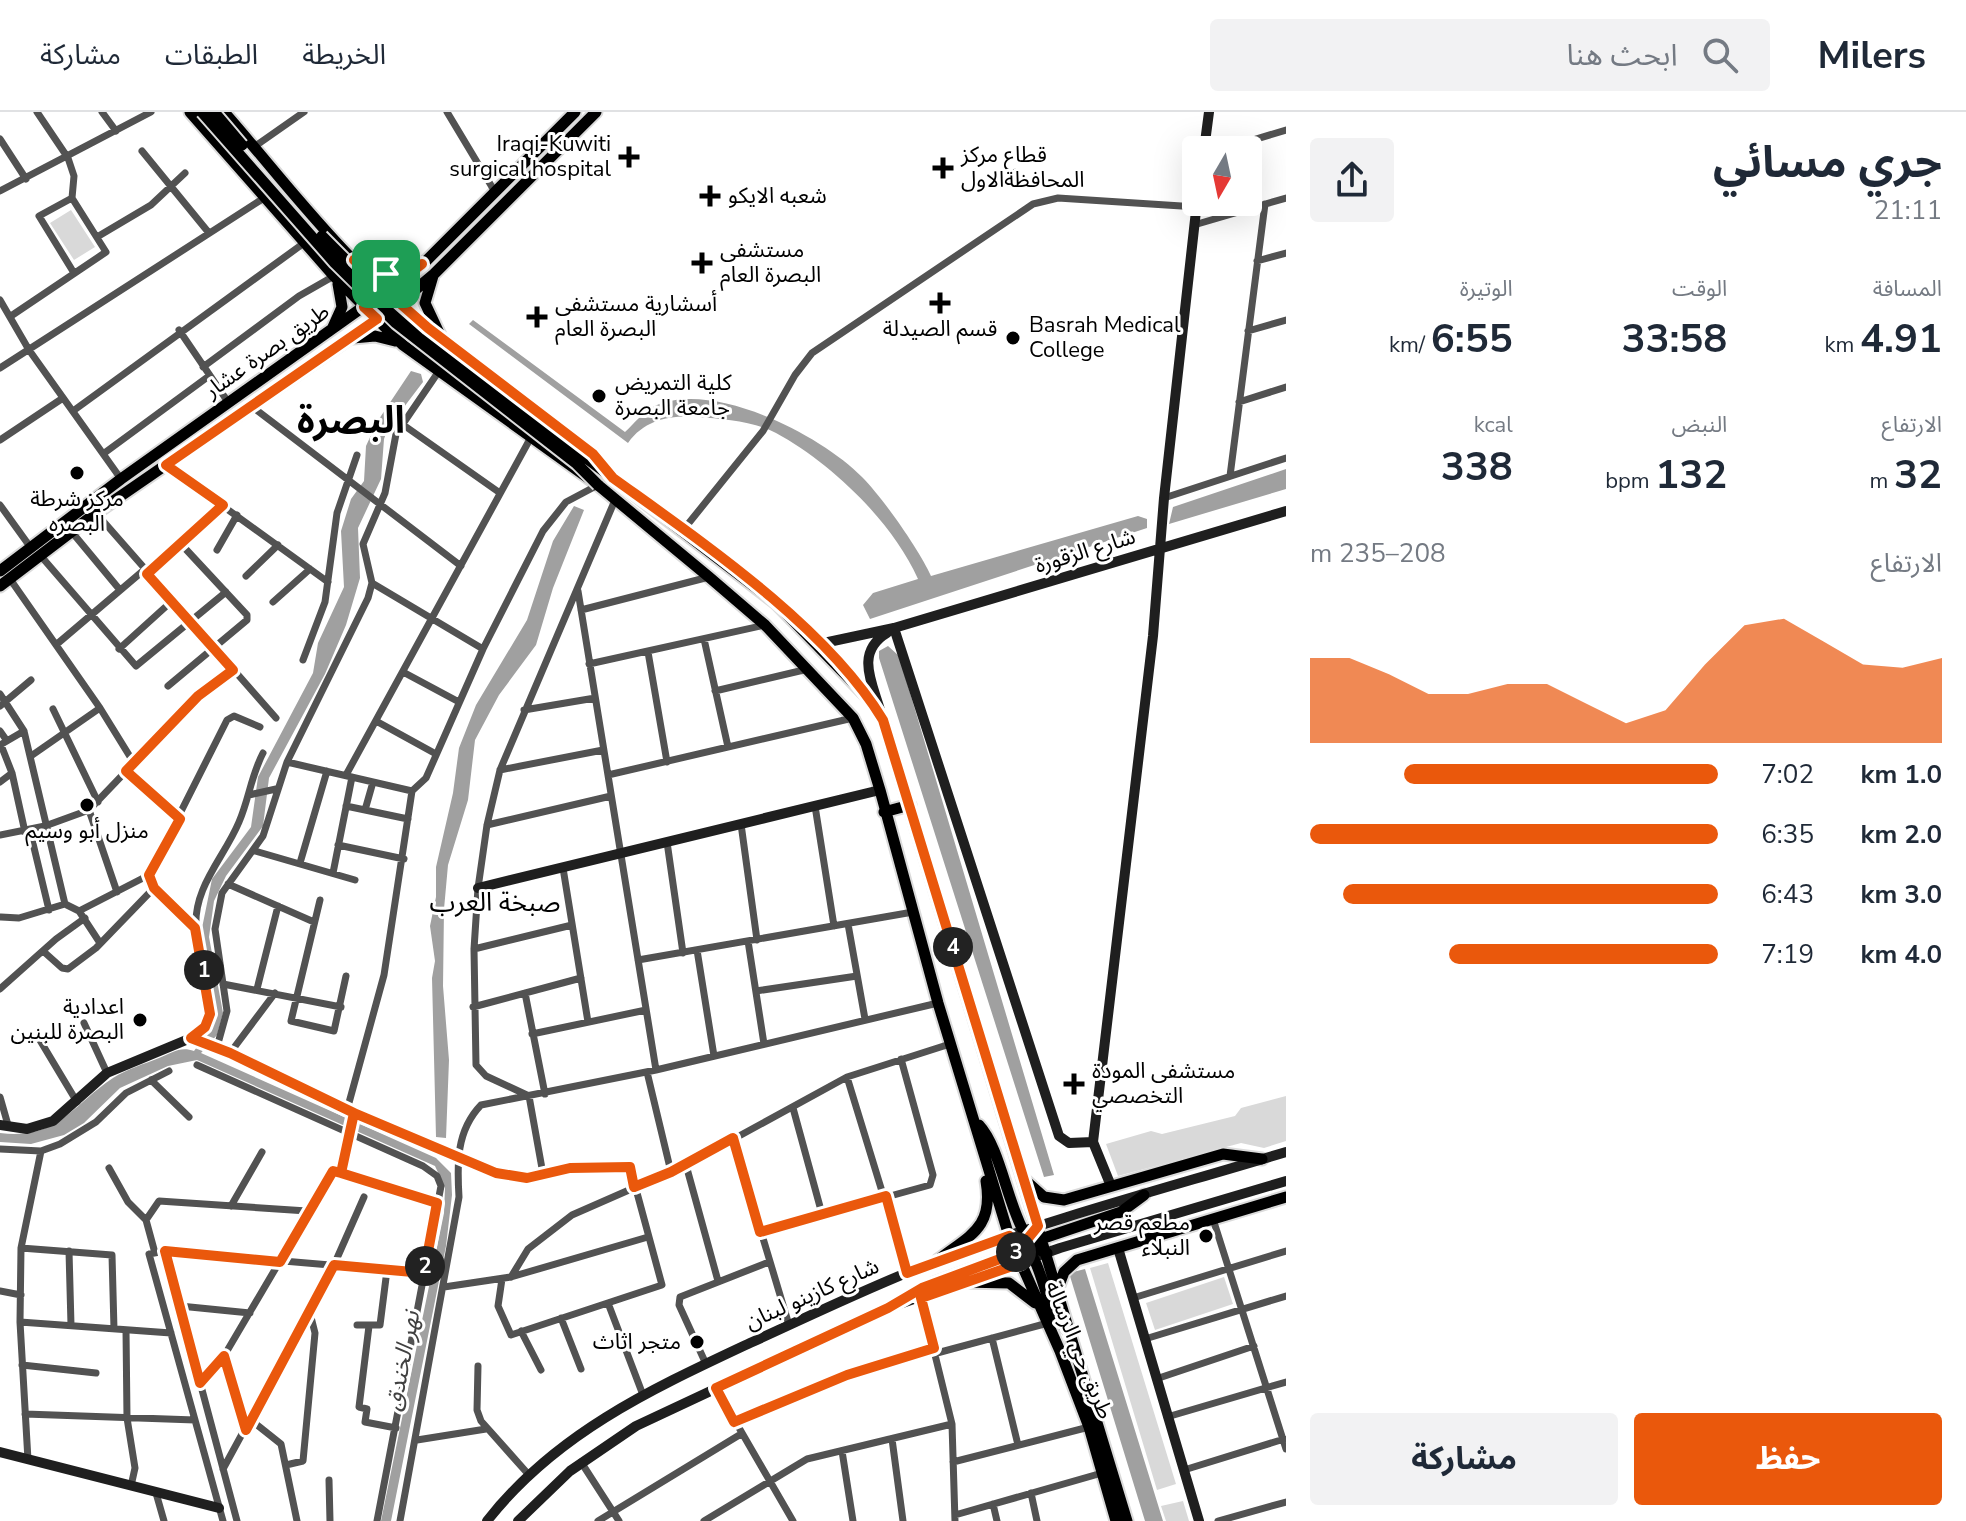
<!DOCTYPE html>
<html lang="ar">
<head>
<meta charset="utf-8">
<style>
	:root { --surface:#fff; --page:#f2f2f3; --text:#1f2937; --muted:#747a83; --line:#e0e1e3; --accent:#ea580c }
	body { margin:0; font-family:"Nunito Sans","Noto Sans Arabic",sans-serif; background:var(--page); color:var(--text); direction:rtl; height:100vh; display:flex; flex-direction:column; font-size:30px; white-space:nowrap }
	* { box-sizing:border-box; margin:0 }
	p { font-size:26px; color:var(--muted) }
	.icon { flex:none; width:44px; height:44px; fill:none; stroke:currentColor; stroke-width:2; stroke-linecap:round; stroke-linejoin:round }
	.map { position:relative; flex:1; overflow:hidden; direction:ltr }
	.side { display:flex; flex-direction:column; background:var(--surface); width:680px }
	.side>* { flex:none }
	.needle { width:52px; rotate:189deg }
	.buttons { position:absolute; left:1182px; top:24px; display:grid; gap:16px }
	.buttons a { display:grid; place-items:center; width:80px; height:80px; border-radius:8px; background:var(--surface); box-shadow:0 8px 32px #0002; font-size:40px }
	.pin { position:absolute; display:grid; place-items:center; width:68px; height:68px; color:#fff; margin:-34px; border-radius:16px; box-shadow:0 4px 12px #0006 }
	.km { position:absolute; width:40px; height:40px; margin:-20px; border-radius:50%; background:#222; color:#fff; font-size:22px; line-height:40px; text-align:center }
	.round { display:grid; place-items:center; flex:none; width:84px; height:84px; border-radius:8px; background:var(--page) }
	.head { display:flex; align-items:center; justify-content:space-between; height:136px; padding:0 24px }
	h1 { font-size:44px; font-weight:700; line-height:60px }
	.figures { display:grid; grid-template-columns:repeat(3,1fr); gap:12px; height:136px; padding:8px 24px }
	.figures div { display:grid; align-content:center }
	.figures b { font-size:40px; font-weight:700 }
	.figures small { font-size:22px; font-weight:400 }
	.figures p { font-size:22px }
	.chart { height:224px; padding:16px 24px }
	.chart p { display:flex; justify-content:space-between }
	.chart svg { width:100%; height:144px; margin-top:8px; fill:var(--accent); opacity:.7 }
	.button { display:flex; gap:16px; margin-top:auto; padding:16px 24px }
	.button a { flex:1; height:92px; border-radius:8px; background:var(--accent); color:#fff; font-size:32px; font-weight:700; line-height:92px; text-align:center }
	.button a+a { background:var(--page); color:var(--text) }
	ul { padding:0 24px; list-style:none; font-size:26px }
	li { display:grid; grid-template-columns:128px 96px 1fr; align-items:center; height:60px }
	li i { height:20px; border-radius:10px; background:var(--accent) }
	header { display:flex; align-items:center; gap:48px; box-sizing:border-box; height:112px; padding:0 40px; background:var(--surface); border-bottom:2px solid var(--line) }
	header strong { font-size:38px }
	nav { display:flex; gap:44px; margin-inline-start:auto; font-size:28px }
	.search { width:560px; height:72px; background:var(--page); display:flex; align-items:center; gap:20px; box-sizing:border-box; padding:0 28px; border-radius:8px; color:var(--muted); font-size:30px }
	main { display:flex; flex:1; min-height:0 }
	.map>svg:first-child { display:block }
	.green { fill:#d9d9d9 }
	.water { fill:#a0a0a0 }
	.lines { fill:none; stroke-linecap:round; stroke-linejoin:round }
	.primary-casing { stroke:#dbdbdb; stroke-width:15 }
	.street { stroke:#525252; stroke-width:7 }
	.secondary { stroke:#1f1f1f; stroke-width:10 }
	.primary { stroke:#000; stroke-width:11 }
	.primary-bridge-casing { stroke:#dbdbdb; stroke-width:15; stroke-linecap:butt }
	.primary-bridge { stroke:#000; stroke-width:11 }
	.route-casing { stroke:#fff; stroke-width:16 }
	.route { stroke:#ea580c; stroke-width:10 }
	.poi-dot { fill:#000; stroke:#fff; stroke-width:3 }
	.labels { text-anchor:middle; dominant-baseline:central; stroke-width:6; stroke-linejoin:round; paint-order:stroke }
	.poi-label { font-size:22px; fill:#000; stroke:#fff; text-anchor:start }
	.street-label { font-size:22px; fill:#000; stroke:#fff }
	.water-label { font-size:24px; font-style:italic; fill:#414141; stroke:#fff }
	.quarter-label { font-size:26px; fill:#000; stroke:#fff }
	.town-label { font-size:38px; font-weight:bold; fill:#000; stroke:#fff }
</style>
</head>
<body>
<header>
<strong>Milers</strong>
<div class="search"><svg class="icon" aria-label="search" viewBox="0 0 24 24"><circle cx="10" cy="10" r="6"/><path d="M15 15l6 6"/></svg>ابحث هنا</div>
<nav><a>الخريطة</a><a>الطبقات</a><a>مشاركة</a></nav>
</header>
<main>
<section class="side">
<div class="head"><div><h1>جري مسائي</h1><p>21:11</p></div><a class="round"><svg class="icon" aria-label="share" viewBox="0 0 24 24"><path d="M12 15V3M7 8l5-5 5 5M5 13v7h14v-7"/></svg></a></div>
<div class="figures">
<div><p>المسافة</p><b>4.91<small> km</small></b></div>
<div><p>الوقت</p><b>33:58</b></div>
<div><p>الوتيرة</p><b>6:55<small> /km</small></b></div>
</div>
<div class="figures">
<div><p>الارتفاع</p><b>32<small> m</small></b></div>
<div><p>النبض</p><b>132<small> bpm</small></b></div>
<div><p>kcal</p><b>338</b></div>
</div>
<div class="chart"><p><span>الارتفاع</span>208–235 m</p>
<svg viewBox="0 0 160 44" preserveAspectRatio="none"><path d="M0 44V18L10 18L20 23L30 29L40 29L50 26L60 26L70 32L80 38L90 34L100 20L110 8L120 6L130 13L140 20L150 21L160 18V44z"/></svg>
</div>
<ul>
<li><b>1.0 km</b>7:02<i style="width:77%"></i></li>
<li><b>2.0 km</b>6:35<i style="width:100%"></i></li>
<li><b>3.0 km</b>6:43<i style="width:92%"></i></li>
<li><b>4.0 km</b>7:19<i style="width:66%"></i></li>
</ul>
<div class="button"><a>حفظ</a><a>مشاركة</a></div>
</section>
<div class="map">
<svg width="1286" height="1409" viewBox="0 0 1286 1409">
	<rect width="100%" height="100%" fill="#fff"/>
	<path class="green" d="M71 98 95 135 74 148 50 111Z
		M1286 984V1029L1264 1036 1241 1031 1118 1064 1106 1032 1151 1019 1162 1022 1235 1004 1241 996Z
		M1108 1151 1176 1372 1157 1378 1090 1156Z
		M1224 1165 1233 1192 1155 1218 1146 1191Z
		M1183 1389 1189 1409H1166L1161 1394Z"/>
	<path class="water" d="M473 208 625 320C635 311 643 299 657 293 715 269 821 323 862 365 883 386 920 439 931 464L1138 404 1147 407V416L870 507 863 493 873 481 918 467C892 409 831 351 776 321 753 309 723 307 698 305 671 303 645 307 628 331L469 212Z
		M411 259 421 262 423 270 388 316 384 327 381 367 358 416 360 466 346 513 325 562 269 666 263 714 226 764 214 789 209 825 223 901 217 923 201 941 436 1046 451 1061 452 1083 446 1134 391 1409H381L444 1101 445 1076 435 1054 197 948 168 954 120 976 84 1011 64 1023 31 1032 0 1030V1021C58 1028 71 994 113 966 127 957 144 952 159 946 172 941 180 934 194 939L212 914 214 902 202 816 212 767 251 715 258 665 313 561 318 531 344 475 341 419 351 387 364 369 366 334 377 310Z
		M1286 357V377L1169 412 1173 395Z
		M574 394 584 398 553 476 536 533 499 583 475 628 468 688 448 753 444 797 443 874 449 948 446 1026 436 1025 432 866 435 849 430 814 436 785V755L453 681 459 636 476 593 527 508 553 429Z
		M888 534 898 543 902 554 1054 1063 1044 1065 879 546V539Z
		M1085 1157 1163 1409H1145L1069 1161Z"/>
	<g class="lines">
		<defs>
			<path id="primary" d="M190 0 334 164 403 233 598 373 709 465 765 513 853 606 866 632 880 678 938 891 1009 1124 1060 1239 1089 1315 1116 1409
				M224 0C268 50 309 104 356 151 429 222 513 280 593 342L613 366 776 491 873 591 883 608 1127 1409
				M366 155 386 162 411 157
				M433 164 425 191 440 223
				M396 194 434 162 596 0
				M333 215 342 195 338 172
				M353 226 375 224 395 229
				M0 459 121 367 422 153 575 0
				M0 474 96 401 382 204
				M884 700 910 693
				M979 1013C1007 1043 1010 1131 1047 1141
				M1025 1068 1044 1085 1064 1088 1223 1042 1262 1047
				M1038 1128 1121 1100 1144 1083
				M1023 1132C1047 1156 1041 1195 1068 1218
				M938 1148C970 1123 994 1116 986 1069
				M963 1170 1009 1171 1035 1191
				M1058 1176 1064 1160 1077 1148 1286 1085
				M888 1196 934 1171 1016 1141 1038 1114"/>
		</defs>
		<use href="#primary" class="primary-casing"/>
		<path class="street" d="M102 0 116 19
			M447 0 495 80
			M0 27 26 67
			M254 35 304 0
			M1220 38 1286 18
			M142 39 209 121
			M0 79 151 0
			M72 86 39 104 74 161
			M1194 113 1286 86
			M97 125 151 93 185 61
			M1257 149 1286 141
			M0 188 29 238 121 367
			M11 204 106 140 72 86 74 64 68 46 37 0
			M179 218 228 290
			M1248 219 1286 208
			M203 255 299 184 334 164
			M0 256 264 86
			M1239 290 1286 275
			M250 293 461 454
			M73 299 304 131
			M402 312 500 381
			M0 328 63 286
			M103 342 209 264
			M166 353 328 470
			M1230 364 1265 92
			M1164 386 1286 346
			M0 393 31 436
			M96 401 276 606
			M684 417 763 319 795 263 812 241 1033 92 1058 86 1197 95
			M71 419 120 478
			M217 438 237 403
			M40 443 136 554 226 480
			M147 462 223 393
			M246 464 278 433
			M10 467 100 596 134 651
			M372 471 483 537
			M578 479 656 958
			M273 490 310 457
			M581 498 709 465
			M704 527 728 635
			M57 532 144 458
			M119 537 172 489
			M648 540 667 650
			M303 548 325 490 337 401 357 343
			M589 552 765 513
			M403 560 459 590
			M168 574 247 508V503L181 432
			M715 579 808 557
			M0 582 24 619 65 792 79 799 100 831
			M0 594 31 568
			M53 597 98 690
			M524 598 595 586
			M376 609 436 642
			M0 619 7 629
			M0 633 24 619
			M1 633 12 661 25 720
			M31 644 100 596
			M287 650 412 679
			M500 658 603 638
			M126 659 180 707
			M346 663 530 327
			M608 663 853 606
			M0 670 12 661
			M249 683 276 677
			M346 694 408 707
			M815 694 834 814
			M89 698 117 780
			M365 698 373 670
			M741 712 757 828
			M487 713 611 684
			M30 719 49 798
			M0 723 45 714 89 698 198 584 233 558
			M667 730 683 841
			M338 733 404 747
			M255 739 355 768
			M300 751 327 659
			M563 756 588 910
			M333 761 352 665
			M149 763 154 776 195 816
			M228 772 314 810
			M320 788 291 909 334 919 346 864
			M79 799 149 763 227 608 234 604 260 615
			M1 805 19 806 65 792
			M848 812 865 907
			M748 829 764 932
			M474 837 572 813
			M697 838 714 944
			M43 839 62 856 68 857 96 836 154 776
			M638 848 913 800
			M223 872 341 895
			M0 877 56 827 85 806
			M257 877 278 794
			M756 879 857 864
			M525 881 545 982
			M473 895 581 866
			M84 911 107 961
			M532 922 646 898
			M38 925 77 990
			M191 926 205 915 210 902C209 873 197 846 196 817 193 775 224 746 239 710 249 687 251 664 263 641
			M217 935 227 899 215 817 222 781 263 724 287 650 368 486 372 471 363 432 385 381 396 322 439 259
			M230 941 275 881
			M197 953 423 1054 437 1064 441 1074 377 1409
			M647 960 671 1060
			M847 965 907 1161
			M151 968 189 1005
			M0 985 8 1013
			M793 996 822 1102
			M347 998 384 863 412 679 426 666 483 537 543 419 566 390 598 373
			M733 1026 789 1213
			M0 1037 41 1039 60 1032 96 1010 126 981 169 959
			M456 1045 496 1061 527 1066 570 1056 630 1055 662 1173 511 1223 498 1194 502 1167
			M686 1053 718 1169
			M109 1056 128 1090 146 1108 155 1141
			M341 1061 354 1001
			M543 1062 529 984 486 964 476 953 474 837 478 776 487 713 500 658 615 388
			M231 1094 262 1040
			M1213 1107 1286 1337
			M146 1108 159 1089 307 1099
			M760 1120 930 1073 933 1063 901 947
			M21 1136 112 1143 114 1217
			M69 1139 71 1213
			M165 1139 237 1409
			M511 1165 528 1137 572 1103 686 1053 847 965 950 932
			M444 1175 511 1165 648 1125
			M0 1179 21 1183
			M921 1186 952 1312 955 1409
			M1133 1186 1286 1139
			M608 1191 643 1283
			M180 1194 250 1201
			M561 1206 581 1257
			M20 1210 171 1221
			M357 1213H380L387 1158
			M369 1214 359 1295 367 1297 365 1310 396 1316
			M126 1218 127 1306 135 1356 131 1374
			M521 1219 541 1258
			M992 1226 1018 1333
			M1145 1227 1286 1184
			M937 1241 1048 1211
			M224 1244 246 1318
			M706 1252 679 1193 680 1185 769 1150
			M22 1253 96 1261
			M478 1254 477 1298 481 1309 529 1363
			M1156 1267 1254 1234
			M200 1271 224 1244 333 1059 437 1091
			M716 1276 793 1409
			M25 1302 195 1308
			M1167 1305 1286 1270
			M251 1308 281 1332 297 1409
			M734 1310 847 1263 934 1236
			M892 1327 903 1409
			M417 1328 486 1317
			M842 1339 853 1409
			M28 1348 20 1210 21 1136 41 1039
			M581 1350 619 1409
			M953 1350 1089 1315
			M286 1353 303 1349 315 1221 309 1197
			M223 1357 334 1153 364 1085
			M1184 1358 1284 1327
			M329 1368 330 1409
			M156 1381 164 1409
			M1031 1381 1037 1409
			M993 1392 997 1409
			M955 1403 1102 1361
			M223 1409 149 1142 165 1139 424 1161
			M400 1409 459 1085C457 1052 456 1019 481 993L656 958 938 891
			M598 1409 741 1322
			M704 1409 807 1347 952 1312
			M1218 1409 1286 1390"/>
		<path class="secondary" d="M1204 38 1209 0
			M894 516 1059 1024 1069 1031 1093 1030 1111 1074
			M819 532 894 516 1286 399
			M880 598C872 570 855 540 887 521
			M478 776 880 678
			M0 1013 27 1017 53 1009 107 961 191 926 456 1045
			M1093 1030 1153 524 1164 386 1197 90
			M1118 1136 1199 1409
			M0 1340 219 1396
			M487 1409C556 1321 652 1277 750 1231 812 1203 875 1172 939 1148 1053 1106 1170 1075 1286 1040
			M518 1409 570 1359 636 1314 888 1196 1060 1136 1286 1069"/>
		<use href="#primary" class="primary"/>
		<defs>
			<path id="primary-bridge" d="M202 0 335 151 396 211 577 352 598 373
				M214 0 242 33
				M322 124 414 217 613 366"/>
		</defs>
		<use href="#primary-bridge" class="primary-bridge-casing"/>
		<use href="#primary-bridge" class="primary-bridge"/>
	</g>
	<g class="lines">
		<defs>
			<path id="route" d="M386 162 354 148 386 179 364 195 377 207 166 353 223 393 147 462 233 558 198 584 126 659 180 707 149 763 154 776 195 816 210 902 205 915 191 926 230 941 354 1001 341 1061 333 1059 280 1150 165 1139 200 1271 224 1244 246 1318 334 1153 424 1161 437 1091 341 1061 354 1001 496 1061 527 1066 570 1056 630 1055 634 1075 671 1060 733 1026 760 1120 886 1084 907 1161 1009 1124 1021 1151 921 1186 934 1236 847 1263 734 1310 716 1276 888 1196 922 1176 1016 1141 1038 1114 883 608C826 514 702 430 613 366L593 342 428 216 386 179 422 152 386 162"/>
		</defs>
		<use href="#route" class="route-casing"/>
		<use href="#route" class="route"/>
	</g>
	<g class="poi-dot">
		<path d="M625 33h8v8h8v8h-8v8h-8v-8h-8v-8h8z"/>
		<path d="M939 44h8v8h8v8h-8v8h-8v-8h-8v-8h8z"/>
		<path d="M706 72h8v8h8v8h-8v8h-8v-8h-8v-8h8z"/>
		<path d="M698 139h8v8h8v8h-8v8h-8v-8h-8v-8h8z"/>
		<path d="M936 179h8v8h8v8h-8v8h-8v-8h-8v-8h8z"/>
		<path d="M533 193h8v8h8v8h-8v8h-8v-8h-8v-8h8z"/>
		<circle cx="1013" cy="226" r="8"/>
		<circle cx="599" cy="284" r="8"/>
		<circle cx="77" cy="361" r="8"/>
		<circle cx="87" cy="693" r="8"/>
		<circle cx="140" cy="908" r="8"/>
		<path d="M1070 960h8v8h8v8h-8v8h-8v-8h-8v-8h8z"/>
		<circle cx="1206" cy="1124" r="8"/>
		<circle cx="697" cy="1230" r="8"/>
	</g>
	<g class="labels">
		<g class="poi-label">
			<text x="611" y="32" text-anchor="end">Iraqi-Kuwiti<tspan x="611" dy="25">surgical hospital</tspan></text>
			<text x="961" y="43">قطاع مركز<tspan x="961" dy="25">المحافظةالاول</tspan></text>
			<text x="728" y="84">شعبه الايكو</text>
			<text x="720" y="138">مستشفى<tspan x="720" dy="25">البصرة العام</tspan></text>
			<text x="555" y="192">أسشارية مستشفى<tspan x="555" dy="25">البصرة العام</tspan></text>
			<text x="1029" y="213">Basrah Medical<tspan x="1029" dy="25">College</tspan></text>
			<text x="940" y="217" text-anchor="middle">قسم الصيدلة</text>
			<text x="615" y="271">كلية التمريض<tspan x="615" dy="25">جامعة البصرة</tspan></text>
			<text x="77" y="387" text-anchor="middle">مركز شرطة<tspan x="77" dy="25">البصره</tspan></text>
			<text x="87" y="719" text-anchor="middle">منزل أبو وسيم</text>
			<text x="124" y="895" text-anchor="end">اعدادية<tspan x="124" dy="25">البصرة للبنين</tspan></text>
			<text x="1092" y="959">مستشفى المودة<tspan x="1092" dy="25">التخصصي</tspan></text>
			<text x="1190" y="1111" text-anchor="end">مطعم قصر<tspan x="1190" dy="25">النبلاء</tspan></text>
			<text x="681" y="1230" text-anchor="end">متجر اثاث</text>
		</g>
		<g class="street-label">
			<text transform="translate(267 239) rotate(-35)">طريق بصرة عشار</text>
			<text transform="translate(1085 439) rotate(-17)">شارع الزقورة</text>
			<text transform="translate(812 1182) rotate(-24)">شارع كازينو لبنان</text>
			<text transform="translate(1079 1238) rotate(68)">طريق حي الرسالة</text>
		</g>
		<g class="water-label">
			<text transform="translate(402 1249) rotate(-79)">نهر الخندق</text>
		</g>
		<g class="quarter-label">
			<text x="495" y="790">صبخة العرب</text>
		</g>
		<g class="town-label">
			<text x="351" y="308">البصرة</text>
		</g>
	</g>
</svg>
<div class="buttons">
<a><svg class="needle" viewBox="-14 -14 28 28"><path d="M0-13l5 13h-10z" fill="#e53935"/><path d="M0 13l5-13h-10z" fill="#747a83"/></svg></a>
</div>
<div class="pin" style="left:386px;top:162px;background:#1e9e55"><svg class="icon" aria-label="arrive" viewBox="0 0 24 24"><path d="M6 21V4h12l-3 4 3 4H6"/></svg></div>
<b class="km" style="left:204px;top:858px">1</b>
<b class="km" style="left:425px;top:1154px">2</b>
<b class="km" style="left:1016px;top:1140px">3</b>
<b class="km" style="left:953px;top:835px">4</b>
</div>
</main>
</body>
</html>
